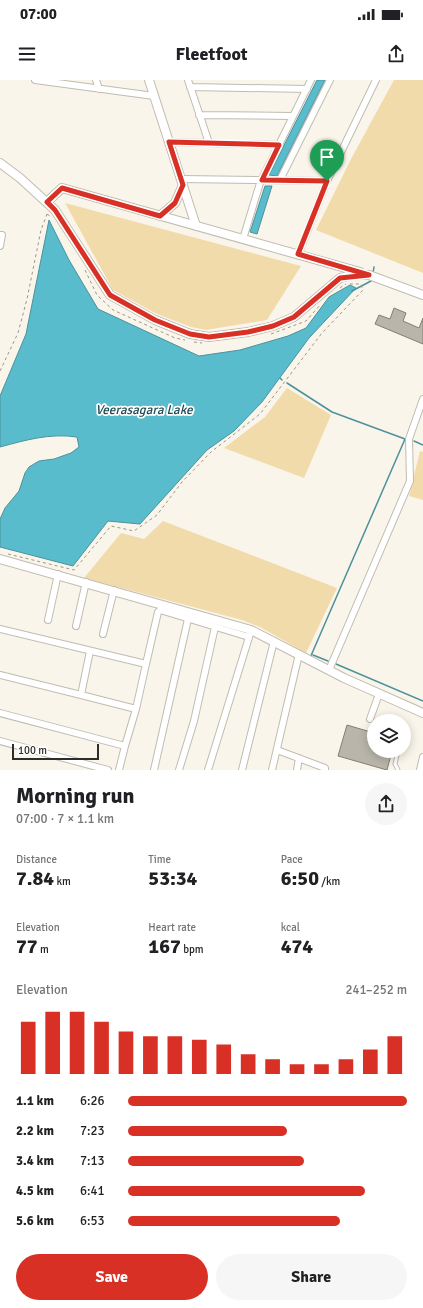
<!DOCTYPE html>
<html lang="en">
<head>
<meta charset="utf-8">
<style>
	:root { --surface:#fff; --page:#f6f6f6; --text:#202124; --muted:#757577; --accent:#d93025 }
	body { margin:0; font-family:Signika,sans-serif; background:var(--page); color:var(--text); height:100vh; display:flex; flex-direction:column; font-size:15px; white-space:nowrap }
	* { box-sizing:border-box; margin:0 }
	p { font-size:13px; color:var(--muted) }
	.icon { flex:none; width:22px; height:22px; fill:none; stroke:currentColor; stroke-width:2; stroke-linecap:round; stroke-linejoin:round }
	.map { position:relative; height:690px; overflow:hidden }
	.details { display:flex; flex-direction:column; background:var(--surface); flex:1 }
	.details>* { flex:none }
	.fabs { position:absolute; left:367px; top:634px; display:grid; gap:8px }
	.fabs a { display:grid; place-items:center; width:44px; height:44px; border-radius:50%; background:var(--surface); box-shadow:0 2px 10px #0003; font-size:20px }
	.scale { position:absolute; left:12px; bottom:10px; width:87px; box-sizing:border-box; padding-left:4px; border:2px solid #2f2d29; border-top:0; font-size:11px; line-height:14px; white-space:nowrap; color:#2f2d29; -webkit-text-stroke:3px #fff; paint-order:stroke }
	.pin { position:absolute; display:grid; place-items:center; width:34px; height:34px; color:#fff; margin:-41px -17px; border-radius:50% 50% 50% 0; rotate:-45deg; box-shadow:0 0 4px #0007 }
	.pin .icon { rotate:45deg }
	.round { display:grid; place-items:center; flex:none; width:42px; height:42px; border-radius:21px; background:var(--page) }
	.head { display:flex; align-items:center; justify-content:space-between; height:68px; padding:0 16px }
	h1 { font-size:22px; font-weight:700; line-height:30px }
	.figures { display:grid; grid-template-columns:repeat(3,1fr); gap:6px; height:68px; padding:4px 16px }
	.figures div { display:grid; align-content:center }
	.figures b { font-size:20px; font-weight:700 }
	.figures small { font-size:11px; font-weight:400 }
	.figures p { font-size:11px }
	.chart { height:112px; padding:8px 16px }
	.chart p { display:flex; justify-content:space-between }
	.chart svg { width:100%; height:72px; margin-top:4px; stroke:var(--accent); stroke-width:6 }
	.cta { display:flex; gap:8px; margin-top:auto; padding:8px 16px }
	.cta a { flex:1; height:46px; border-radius:24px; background:var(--accent); color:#fff; font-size:16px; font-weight:700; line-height:46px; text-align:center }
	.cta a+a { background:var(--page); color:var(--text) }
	ul { padding:0 16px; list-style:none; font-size:13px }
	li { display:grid; grid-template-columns:64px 48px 1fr; align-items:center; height:30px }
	li i { height:10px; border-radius:5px; background:var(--accent) }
	.status { display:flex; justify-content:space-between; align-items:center; height:28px; padding:0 20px; background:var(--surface); direction:ltr }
	.status svg { height:11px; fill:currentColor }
	header { display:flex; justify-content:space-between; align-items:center; height:52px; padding:0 16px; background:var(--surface); font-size:18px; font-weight:700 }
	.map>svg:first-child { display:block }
	.green { fill:#f2dbab }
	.water { fill:#59bccc; stroke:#4c919b }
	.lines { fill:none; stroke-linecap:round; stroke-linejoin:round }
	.stream { stroke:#4c919b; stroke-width:1.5 }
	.building { fill:#bab5aa; stroke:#837e74 }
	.service-casing { stroke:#c1bcb1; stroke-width:5 }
	.minor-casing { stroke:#c1bcb1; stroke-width:8 }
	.tertiary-casing { stroke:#c1bcb1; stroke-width:10 }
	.path { stroke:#9b978f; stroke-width:1; stroke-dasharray:3 3; stroke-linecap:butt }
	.service { stroke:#fff; stroke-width:3 }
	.minor { stroke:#fff; stroke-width:6 }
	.tertiary { stroke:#fff; stroke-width:8 }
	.route-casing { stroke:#fff; stroke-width:8 }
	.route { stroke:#d93025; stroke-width:5 }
	.labels { text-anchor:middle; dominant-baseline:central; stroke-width:3.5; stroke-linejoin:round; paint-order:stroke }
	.water-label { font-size:13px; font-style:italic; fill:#1f4b52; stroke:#fff }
</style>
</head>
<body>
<div class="status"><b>07:00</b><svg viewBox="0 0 49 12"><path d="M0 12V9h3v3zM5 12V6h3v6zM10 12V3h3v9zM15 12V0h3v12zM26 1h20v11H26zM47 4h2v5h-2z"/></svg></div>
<header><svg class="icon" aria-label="menu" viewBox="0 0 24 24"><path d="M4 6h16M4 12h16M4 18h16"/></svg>Fleetfoot<svg class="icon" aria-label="share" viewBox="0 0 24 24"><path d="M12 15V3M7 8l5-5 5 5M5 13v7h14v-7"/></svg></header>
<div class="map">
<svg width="423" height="690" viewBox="0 0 423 690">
	<rect width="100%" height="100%" fill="#faf5ea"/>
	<path class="green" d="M394 0H423V193L316 150 351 79Z
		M65 123 301 186 267 240 206 250 191 247 157 234 113 210Z
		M287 308 331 335 304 398 224 368 265 337Z
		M420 371 423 372V420L409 416Z
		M163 441 337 508 306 573 260 547 242 540 84 498 121 453 144 459Z"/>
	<path class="water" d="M317 0H325L277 96 269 95Z
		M265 106H272L257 154 250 152Z
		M49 140 69 180 98 229 199 276 240 270 288 256 306 248 329 217 350 205 356 208 309 258 262 322 234 351 207 370 140 444 108 441 73 486 0 467V439L5 428 19 411 25 393 29 387 39 381 54 379 71 373 79 367 77 357C50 353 26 360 0 367V316L26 254Z"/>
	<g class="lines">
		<path class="stream" d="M373 193 374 187
			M352 211 371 201
			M280 298 282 300
			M287 303 332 332 405 359 310 578
			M414 361 423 365
			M313 575 328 581
			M336 584 423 621"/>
	</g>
	<path class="building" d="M394 228 406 233 403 241 419 248 423 238V264L375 244 379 235 390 239Z
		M347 645 374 653V671H392L387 690 338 676Z"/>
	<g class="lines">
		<defs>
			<path id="service" d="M398 671 395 684 398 690"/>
			<path id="minor" d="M35 0 154 16
				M96 0 99 9
				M188 0 209 63
				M190 7 307 9
				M199 35 293 36
				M169 62 279 65
				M181 99 327 101
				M280 100 330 0
				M0 155H2L0 166
				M243 159 260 103 311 0
				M298 175 327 101 376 0
				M48 540 58 494
				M76 546 86 502
				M0 549 146 584 158 532 160 530 249 557
				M103 554 114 510
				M329 590 410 401 409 359 423 319
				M0 595 81 615 90 571
				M81 615 136 629 146 584
				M0 633 125 666 136 629
				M370 639 379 614
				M0 661 108 690
				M277 670 325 688V690
				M119 690 125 666
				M154 690 188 539
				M179 690 194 641 215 547
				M208 690 250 554
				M242 690 274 561
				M272 690 299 574
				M297 690 299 678
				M420 690 423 677"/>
			<path id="tertiary" d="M149 0 196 146
				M0 83 20 98 55 130 110 215 155 240 190 254 209 257 248 252 273 246 294 237 340 198 352 195H369L423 215
				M47 122 62 108 360 192
				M160 136 175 123 183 105
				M0 479 251 550 344 598 423 633"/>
		</defs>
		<use href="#service" class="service-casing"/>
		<use href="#minor" class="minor-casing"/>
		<use href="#tertiary" class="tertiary-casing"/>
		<path class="path" d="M47 134 50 136
			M85 190 97 215 113 230 175 258 185 260
			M340 208 346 204
			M271 254 306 241 321 224
			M194 262 202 263
			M0 291 18 253 27 219 41 150 47 134
			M8 474 74 490 111 446 134 451 157 435 182 402 211 372 260 334 322 253 363 210 361 204H349"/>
		<use href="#service" class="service"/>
		<use href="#minor" class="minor"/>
		<use href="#tertiary" class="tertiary"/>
	</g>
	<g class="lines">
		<defs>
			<path id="route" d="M169 62 279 65 262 100 327 101 298 174 369 195 340 198 294 237 273 246 248 252 209 257 190 254 155 240 110 215 55 130 47 122 62 108 160 136 175 123 183 105Z"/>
		</defs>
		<use href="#route" class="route-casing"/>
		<use href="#route" class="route"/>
	</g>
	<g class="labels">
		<g class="water-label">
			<text x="144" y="330">Veerasagara Lake</text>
		</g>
	</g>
</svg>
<div class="fabs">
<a><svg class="icon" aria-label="layers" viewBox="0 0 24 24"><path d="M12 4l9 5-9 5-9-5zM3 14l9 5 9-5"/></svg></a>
</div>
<div class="scale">100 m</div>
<div class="pin" style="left:327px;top:101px;background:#1e9e55"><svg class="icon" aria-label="arrive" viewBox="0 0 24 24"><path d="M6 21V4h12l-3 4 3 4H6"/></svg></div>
</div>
<section class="details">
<div class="head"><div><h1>Morning run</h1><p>07:00 · 7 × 1.1 km</p></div><a class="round"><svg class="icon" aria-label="share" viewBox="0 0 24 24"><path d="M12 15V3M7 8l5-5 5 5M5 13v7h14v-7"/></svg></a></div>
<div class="figures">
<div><p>Distance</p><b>7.84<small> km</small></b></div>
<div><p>Time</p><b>53:34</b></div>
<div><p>Pace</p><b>6:50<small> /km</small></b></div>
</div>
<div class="figures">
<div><p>Elevation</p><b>77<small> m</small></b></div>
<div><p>Heart rate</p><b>167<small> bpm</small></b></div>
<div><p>kcal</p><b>474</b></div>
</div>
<div class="chart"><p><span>Elevation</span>241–252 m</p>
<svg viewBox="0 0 160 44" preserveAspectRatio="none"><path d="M5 44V12M15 44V6M25 44V6M35 44V12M45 44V18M55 44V21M65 44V21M75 44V23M85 44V26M95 44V32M105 44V35M115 44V38M125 44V38M135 44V35M145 44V29M155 44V21"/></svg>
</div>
<ul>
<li><b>1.1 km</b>6:26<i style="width:100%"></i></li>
<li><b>2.2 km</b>7:23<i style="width:57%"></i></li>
<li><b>3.4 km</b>7:13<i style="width:63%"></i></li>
<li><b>4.5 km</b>6:41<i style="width:85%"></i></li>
<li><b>5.6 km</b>6:53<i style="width:76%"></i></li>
</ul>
<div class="cta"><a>Save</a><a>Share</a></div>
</section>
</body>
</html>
